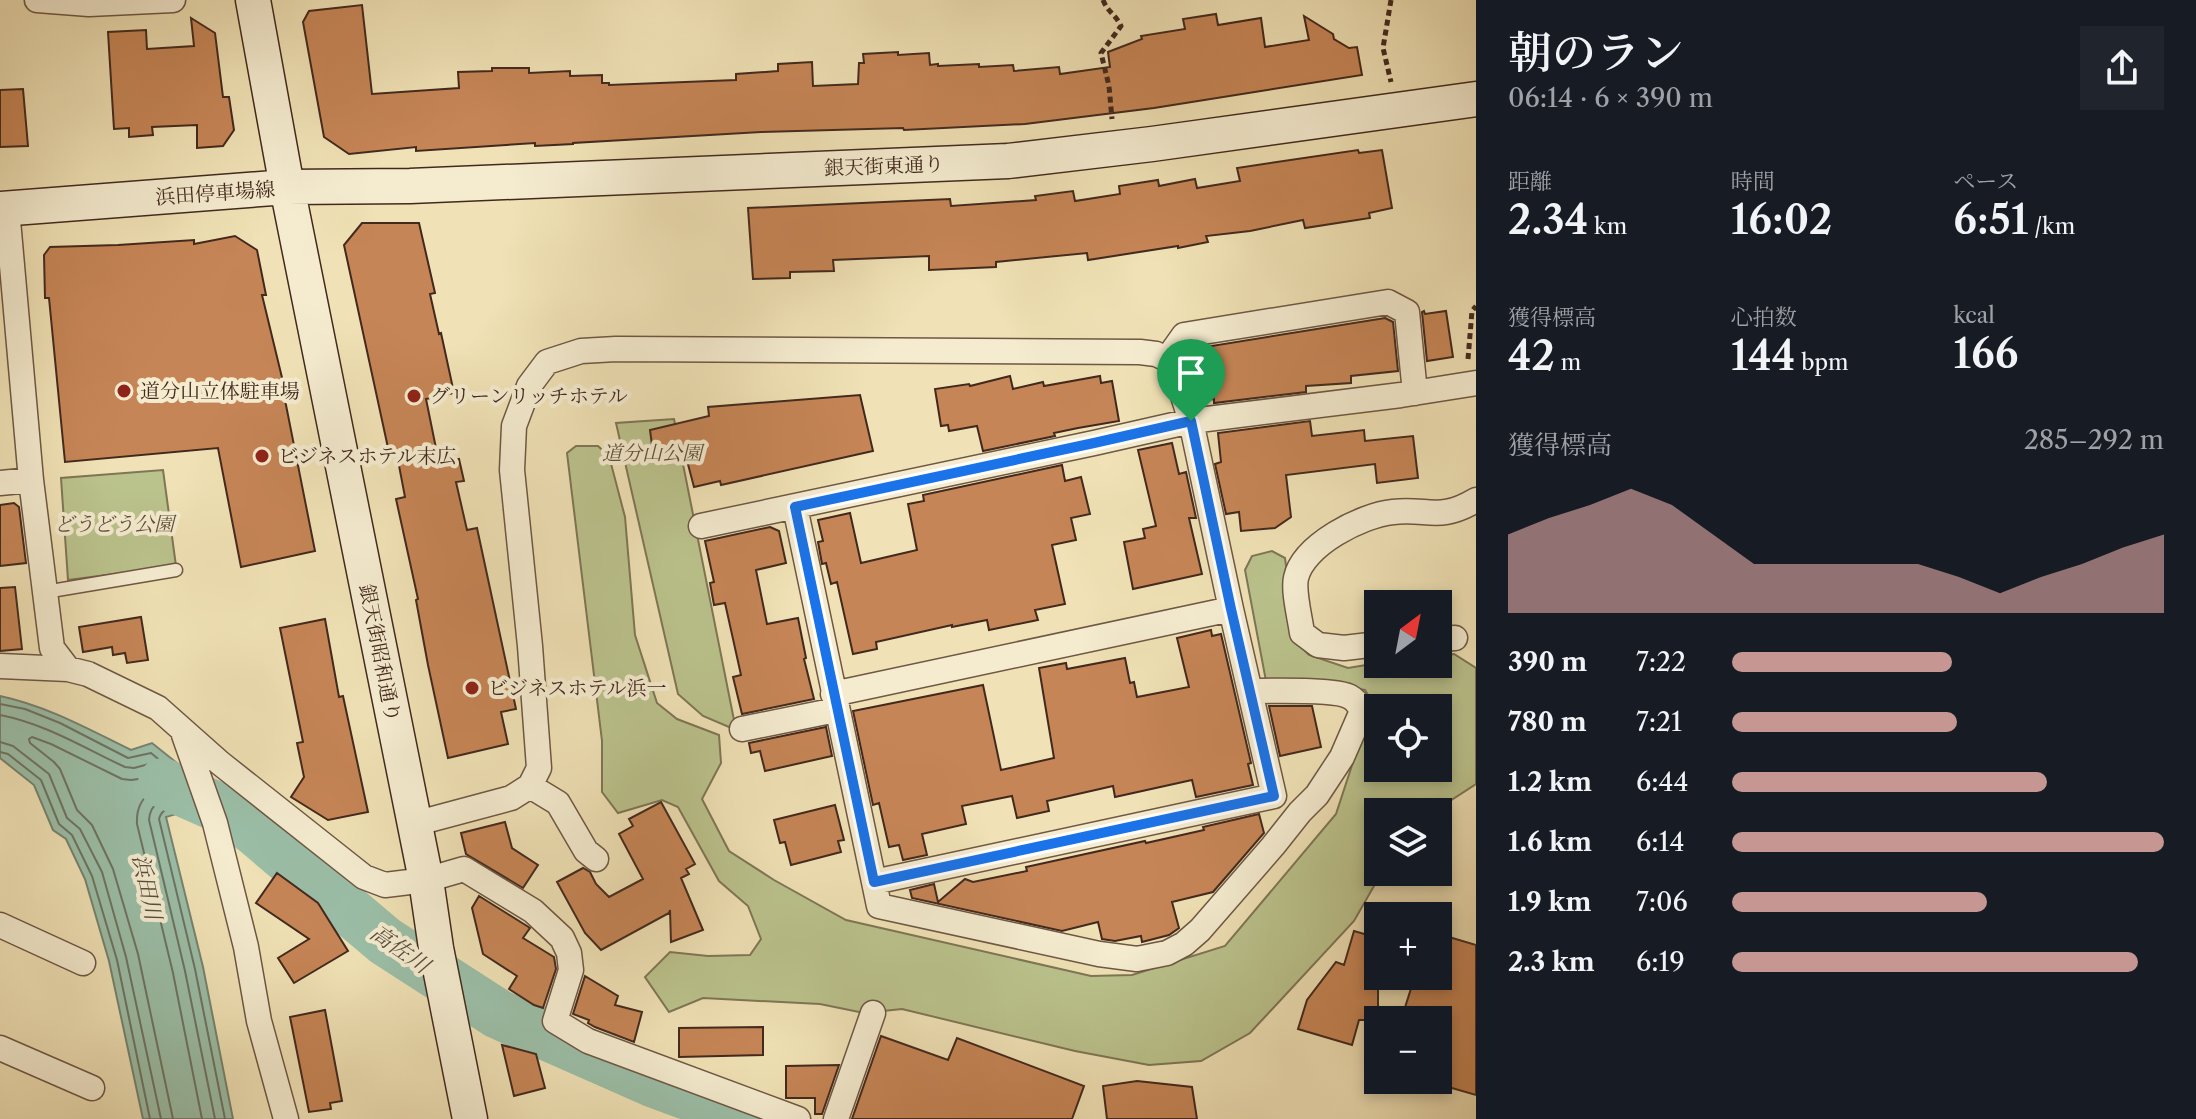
<!DOCTYPE html>
<html lang="ja">
<head>
<meta charset="utf-8">
<style>
	:root { --surface:#171b24; --page:#20242c; --text:#f1f3f6; --muted:#9ea1a6; --accent:#c59692 }
	body { margin:0; font-family:"Libre Caslon Text","Noto Serif JP",serif; background:var(--page); color:var(--text); height:100vh; display:flex; flex-direction:column; font-size:30px; white-space:nowrap }
	* { box-sizing:border-box; margin:0 }
	p { font-size:26px; color:var(--muted) }
	.icon { flex:none; width:44px; height:44px; fill:none; stroke:currentColor; stroke-width:2; stroke-linecap:round; stroke-linejoin:round }
	.map { position:relative; flex:1; overflow:hidden }
	.sheet { display:flex; flex-direction:column; background:var(--surface); width:720px }
	.sheet>* { flex:none }
	.needle { width:52px; rotate:32deg }
	.controls { position:absolute; left:1364px; top:590px; display:grid; gap:16px }
	.controls a { display:grid; place-items:center; width:88px; height:88px; border-radius:0px; background:var(--surface); box-shadow:0 4px 12px #0003; font-size:40px }
	.pin { position:absolute; display:grid; place-items:center; width:68px; height:68px; color:#fff; margin:-82px -34px; border-radius:50% 50% 50% 0; rotate:-45deg; box-shadow:0 0 8px #0007 }
	.pin .icon { rotate:45deg }
	.round { display:grid; place-items:center; flex:none; width:84px; height:84px; border-radius:0px; background:var(--page) }
	.head { display:flex; align-items:center; justify-content:space-between; height:136px; padding:0 32px }
	h1 { font-size:44px; font-weight:600; line-height:60px }
	.metrics { display:grid; grid-template-columns:repeat(3,1fr); gap:12px; height:136px; padding:8px 32px }
	.metrics div { display:grid; align-content:center }
	.metrics b { font-size:40px; font-weight:600 }
	.metrics small { font-size:22px; font-weight:400 }
	.metrics p { font-size:22px }
	.chart { height:224px; padding:16px 32px }
	.chart p { display:flex; justify-content:space-between }
	.chart svg { width:100%; height:144px; margin-top:8px; fill:var(--accent); opacity:.7 }
	ul { padding:0 32px; list-style:none; font-size:26px }
	li { display:grid; grid-template-columns:128px 96px 1fr; align-items:center; height:60px }
	li i { height:20px; border-radius:10px; background:var(--accent) }
	main { display:flex; flex:1; min-height:0 }
	.map>svg:first-child { display:block }
	.green { fill:#bbc38d; stroke:#7e7656; stroke-width:2; fill-rule:evenodd }
	.water { fill:#9bbfa8; stroke:#778371; stroke-width:2 }
	.lines { fill:none; stroke-linecap:round; stroke-linejoin:round }
	.shore { stroke:#6e7463; stroke-width:2 }
	.river { stroke:#9bbfa8; stroke-width:50 }
	.building { fill:#c68556; stroke:#42291e; stroke-width:2 }
	.lane-casing { stroke:#6e5744; stroke-width:15 }
	.street-casing { stroke:#6e5744; stroke-width:27 }
	.secondary-casing { stroke:#42291e; stroke-width:37 }
	.path { stroke:#42291e; stroke-width:5; stroke-dasharray:6 4; stroke-linecap:butt }
	.lane { stroke:#f5ecd0; stroke-width:12 }
	.street { stroke:#f5ecd0; stroke-width:24 }
	.secondary { stroke:#f5ecd0; stroke-width:34 }
	.route-casing { stroke:#fff; stroke-width:16 }
	.route { stroke:#1a73e8; stroke-width:10 }
	.poi-dot { fill:#8f2418; stroke:#f5ecd0; stroke-width:3 }
	.labels { text-anchor:middle; dominant-baseline:central; stroke-width:8; stroke-linejoin:round; paint-order:stroke }
	.street-label { font-size:20px; fill:#42291e; stroke:#f5ecd0 }
	.poi-label { font-size:20px; fill:#42291e; stroke:#f5ecd0; text-anchor:start }
	.park-label { font-size:20px; font-style:italic; fill:#60503a; stroke:#f5ecd0 }
	.water-label { font-size:22px; font-style:italic; fill:#584e40; stroke:#f5ecd0 }
</style>
</head>
<body>
<main>
<div class="map">
<svg width="1476" height="1119" viewBox="0 0 1476 1119">
	<rect width="100%" height="100%" fill="#f0e2b6"/>
	<filter id="stains"><feTurbulence type="fractalNoise" baseFrequency=".0025" numOctaves="4"/><feColorMatrix values="0 0 0 0 .2 0 0 0 0 .09 0 0 0 0 .02 0 0 0 .5 -.17"/></filter>
	<radialGradient id="worn" r=".72"><stop offset=".6" stop-color="#630" stop-opacity="0"/><stop offset="1" stop-color="#630" stop-opacity=".3"/></radialGradient>
	<path class="green" d="M674 419 736 730 703 716 678 694 616 423Z
		M576 446H598L609 456 625 517 635 635 657 703 677 719 719 735 721 763 702 799 729 851 774 880 846 920 1091 976 1132 975 1225 946 1336 814 1357 750 1376 708 1365 690 1314 681H1266L1245 570 1252 556 1272 551 1285 558 1296 642 1309 655 1348 668 1378 663 1438 664V655L1454 654 1476 668V784L1433 812H1378V872H1382L1354 921 1250 1033 1201 1061 1149 1065 1075 1051 902 1009 864 1013 820 1004 703 998 669 1012 645 977 670 952 708 956 750 955 761 939 748 906 719 881 678 807 662 800 618 813 602 792V741L567 453ZM1378 708H1438V768H1378Z
		M163 470 176 566 68 580 61 478Z"/>
	<path class="water" d="M0 696C47 706 88 729 131 750L152 743 218 796 228 819C207 803 190 810 166 817L203 967 233 1119H143L109 961 85 879 66 839 53 830 34 785 0 758Z"/>
	<g class="lines">
		<path class="shore" d="M0 704 25 709 60 723 128 758 151 753 186 782
			M0 715C46 724 84 748 125 767L134 768 149 764 179 790 178 795C163 799 150 802 149 820L185 971 215 1119
			M0 742 13 746 49 774 67 818 80 829 102 872 126 957 161 1119
			M0 752 8 754 41 780 59 824 72 835 92 876 117 960 150 1119
			M193 802C181 805 162 805 159 819L195 969 225 1119
			M173 1119 138 954 113 869 92 825 77 810 60 769 54 762 30 743 29 739 32 737 51 744 122 779 131 780 146 778 155 785 154 789C142 798 136 808 137 824L173 973 202 1119"/>
		<path class="river" d="M163 783 231 813 255 831 385 941 498 1014 652 1082 752 1119"/>
	</g>
	<path class="building" d="M362 5 372 94 459 88 458 72 492 71V68H529V73L570 71V76L602 75V83H609V85L736 80V74L778 71V64L812 62 813 86 858 84 859 63H864L863 54 898 52V55L929 53 930 65 938 64V66L979 64V67L1013 65 1014 71 1059 67 1060 74 1110 67 1108 52 1142 39 1141 36 1185 29 1183 19 1216 14 1218 25 1261 18 1265 47 1309 40 1304 16 1333 34 1334 39 1349 48 1357 47 1362 75 1154 108 1025 124 904 130 903 128 761 132 573 143V144L535 146V143L416 151V147L349 154 324 137 303 22 309 11Z
		M191 18 215 33 223 97H229L234 130 223 146 197 148V125L152 127 153 135 129 137V128L114 129 108 32 146 30 147 49 194 46Z
		M23 89 28 146 0 147V90Z
		M1358 150 1359 153 1382 150 1392 208 1369 213 1370 218 1305 228 1303 220 1250 231 1206 236 1208 242 1178 248V246L1088 260 1087 253 996 262V267L929 270V256L833 260 834 271 790 272V278L753 279 748 208 950 199 951 206 1036 200 1035 196 1073 191 1075 201 1120 194 1119 186 1158 180 1159 186 1195 179 1197 188 1240 181 1237 168Z
		M362 223H419L435 293 430 294 439 334 441 333 454 393 426 399 439 463 459 459 464 481 456 482 467 530 477 528 516 709 501 712 508 744 448 758 428 665 416 600 418 599 396 499 405 497 397 455 390 457 344 245Z
		M235 236 257 250 266 295H262L285 390H283L315 551 241 567 218 448 65 462 49 298H45L44 255 50 247 118 245 194 240V244Z
		M1424 311 1425 314 1446 311 1453 357 1427 361 1422 312Z
		M1385 318 1393 322 1398 371 1351 376V383L1306 386V392L1214 403V399L1201 401 1193 349Z
		M1010 376 1013 389 1043 382 1044 386 1100 376 1101 383 1112 381 1119 421 1078 428 1054 433 1055 436 983 451 977 426 949 431 948 425 941 426 935 389 969 384 970 386Z
		M860 395 873 451 721 485 720 481 694 487 684 449 653 453 650 430 709 416 708 407Z
		M1310 421 1312 436 1364 430 1365 441 1413 436 1418 478 1377 483 1375 464 1286 475 1291 517 1275 528 1241 531 1239 512 1226 514 1215 464 1221 462 1218 433Z
		M1172 443 1179 474 1186 472 1196 518H1189L1202 574 1133 589 1124 542 1145 538 1143 529 1156 526 1138 450Z
		M1062 465 1065 481 1081 477 1090 514 1071 518 1076 540 1052 545 1065 604 1035 610 1038 620 989 630 987 620 952 627V625L876 642 877 649 853 654 837 582 831 584 826 563 822 564 818 542 823 541 818 520 850 513 861 563 917 550 908 504 924 501 923 495Z
		M14 503 19 507 26 563 0 566V505Z
		M770 527 779 531 786 563 756 570 767 624 798 618 806 658 804 659 814 699 742 714 733 677 741 675 725 603 714 605 710 583 714 582 705 541Z
		M15 587 22 649 0 651V588Z
		M141 617 148 660 127 663 125 653 113 655 112 647 83 652 79 627Z
		M325 619 339 697 343 696 368 812 328 820 291 797 304 777 297 743 303 742 280 628Z
		M1211 630 1212 636 1221 634 1251 763 1248 764 1253 785 1196 797 1192 780 1115 797 1113 786 1047 801 1049 811 1017 818 1012 796 962 806 966 824 922 834 927 855 903 860 899 845 889 847 879 803 873 805 853 711 983 685 1001 770 1054 758 1039 668 1066 663 1067 669 1125 658 1130 683 1134 682 1137 697 1189 687 1177 638Z
		M1269 706H1312L1321 747 1280 756Z
		M826 727 832 756 765 771 760 751 751 753 749 743Z
		M661 802 695 864 686 869 689 874 681 878 703 930 671 942 670 910 669 913 601 950 585 933 557 882 583 868 590 872 596 884 609 897 643 879 619 834 633 826 629 819Z
		M835 805 844 840 838 841 841 852 791 865 785 842 780 843 774 820Z
		M1259 814 1264 833 1213 892 1172 902 1179 928 1169 935 1142 942 1141 936 1115 941 1102 939 1098 922 1062 931 912 898 910 890 934 884 938 902 965 879 973 882 1027 871 1026 867 1145 841 1146 843 1204 830 1203 827Z
		M505 822 512 848 538 865 523 888 466 854 461 833Z
		M277 873 318 903 348 951 294 983 278 958 309 939 256 903Z
		M479 896 527 926 530 928 523 938 554 957 556 969 543 1008 534 1005 509 989 517 976 483 954 472 908Z
		M1354 931 1378 938V1020H1359L1352 1045 1298 1029 1307 1000 1336 962 1344 965Z
		M1449 937 1476 945V1095L1438 1084V1020H1401L1415 976H1438V948L1445 950Z
		M585 976 618 996 615 1005 642 1012 634 1042 595 1027 588 1023 589 1020 573 1014Z
		M325 1010 342 1101 330 1103 331 1109 309 1112 290 1017Z
		M763 1027V1055L679 1057V1028Z
		M881 1036 948 1060 957 1038 1084 1086 1072 1119H852Z
		M502 1045 536 1054 545 1088 514 1096Z
		M839 1065 822 1114H815V1098H786V1066Z
		M1137 1081 1192 1087 1197 1119H1107L1103 1086Z"/>
	<g class="lines">
		<defs>
			<path id="lane" d="M45 592 176 570"/>
			<path id="street" d="M37 0 89 4 173 0
				M7 209 31 480 52 648 68 669
				M1167 359 1184 335 1388 302 1407 312 1415 393
				M0 483 31 480
				M701 526 1094 443 1191 421 1401 395 1476 383
				M1438 639 1455 638
				M1378 644 1344 648 1318 645 1302 633C1300 618 1293 591 1296 578 1303 545 1362 515 1393 512 1429 508 1439 522 1476 500
				M0 666 68 669 88 674 158 708 220 763 364 877 385 885 426 880 464 869 533 911 562 938 569 953 571 970 555 1021 588 1041 798 1119
				M833 694 1231 609
				M742 729 836 710
				M184 735 215 823 246 947 259 1021 286 1119
				M530 786 558 803 586 851 596 859
				M414 824 511 798 530 786 539 768 530 646 512 470 514 426 529 386 547 362 581 351 616 349 1140 352 1156 354 1167 359 1174 368 1191 421 1231 609 1274 796 874 882 795 507
				M874 882 879 906 1099 954 1137 959 1167 953 1184 944 1200 930 1273 846 1300 812 1317 795 1342 757 1362 711C1359 705 1356 700 1350 697 1337 689 1269 691 1250 691
				M0 925 83 963
				M0 1048 92 1088
				M836 1119 873 1013"/>
			<path id="secondary" d="M253 0 287 187 426 880 436 948 470 1119
				M0 209 287 187 410 186 1008 161 1152 144 1476 99"/>
		</defs>
		<use href="#lane" class="lane-casing"/>
		<use href="#street" class="street-casing"/>
		<use href="#secondary" class="secondary-casing"/>
		<path class="path" d="M1103 0C1107 11 1116 15 1121 26L1101 53 1109 86 1112 119
			M1391 0 1383 48 1391 82
			M1468 359 1472 311 1476 306"/>
		<use href="#lane" class="lane"/>
		<use href="#street" class="street"/>
		<use href="#secondary" class="secondary"/>
	</g>
	<g class="lines">
		<defs>
			<path id="route" d="M1191 421 1231 609 1274 796 874 882 795 507 1094 443Z"/>
		</defs>
		<use href="#route" class="route-casing"/>
		<use href="#route" class="route"/>
	</g>
	<g class="poi-dot">
		<circle cx="124" cy="391" r="8"/>
		<circle cx="414" cy="396" r="8"/>
		<circle cx="262" cy="456" r="8"/>
		<circle cx="472" cy="688" r="8"/>
	</g>
	<g class="labels">
		<g class="street-label">
			<text transform="translate(884 166) rotate(-2)">銀天街東通り</text>
			<text transform="translate(215 193) rotate(-4)">浜田停車場線</text>
			<text transform="translate(380 653) rotate(79)">銀天街昭和通り</text>
		</g>
		<g class="poi-label">
			<text x="140" y="391">道分山立体駐車場</text>
			<text x="430" y="396">グリーンリッチホテル</text>
			<text x="278" y="456">ビジネスホテル末広</text>
			<text x="488" y="688">ビジネスホテル浜一</text>
		</g>
		<g class="park-label">
			<text x="652" y="453">道分山公園</text>
			<text x="114" y="524">どうどう公園</text>
		</g>
		<g class="water-label">
			<text transform="translate(147 887) rotate(78)">浜田川</text>
			<text transform="translate(400 949) rotate(35)">高佐川</text>
		</g>
	</g>
	<rect width="100%" height="100%" filter="url(#stains)"/>
	<rect width="100%" height="100%" fill="url(#worn)"/>
</svg>
<div class="controls">
<a><svg class="needle" viewBox="-14 -14 28 28"><path d="M0-13l5 13h-10z" fill="#e53935"/><path d="M0 13l5-13h-10z" fill="#9ea1a6"/></svg></a>
<a><svg class="icon" aria-label="locate" viewBox="0 0 24 24"><circle cx="12" cy="12" r="6"/><path d="M12 2v4M12 18v4M2 12h4M18 12h4"/></svg></a>
<a><svg class="icon" aria-label="layers" viewBox="0 0 24 24"><path d="M12 4l9 5-9 5-9-5zM3 14l9 5 9-5"/></svg></a>
<a>+</a>
<a>−</a>
</div>
<div class="pin" style="left:1191px;top:421px;background:#1e9e55"><svg class="icon" aria-label="arrive" viewBox="0 0 24 24"><path d="M6 21V4h12l-3 4 3 4H6"/></svg></div>
</div>
<section class="sheet">
<div class="head"><div><h1>朝のラン</h1><p>06:14 · 6 × 390 m</p></div><a class="round"><svg class="icon" aria-label="share" viewBox="0 0 24 24"><path d="M12 15V3M7 8l5-5 5 5M5 13v7h14v-7"/></svg></a></div>
<div class="metrics">
<div><p>距離</p><b>2.34<small> km</small></b></div>
<div><p>時間</p><b>16:02</b></div>
<div><p>ペース</p><b>6:51<small> /km</small></b></div>
</div>
<div class="metrics">
<div><p>獲得標高</p><b>42<small> m</small></b></div>
<div><p>心拍数</p><b>144<small> bpm</small></b></div>
<div><p>kcal</p><b>166</b></div>
</div>
<div class="chart"><p><span>獲得標高</span>285–292 m</p>
<svg viewBox="0 0 160 44" preserveAspectRatio="none"><path d="M0 44V20L10 15L20 11L30 6L40 11L50 20L60 29L70 29L80 29L90 29L100 29L110 33L120 38L130 33L140 29L150 24L160 20V44z"/></svg>
</div>
<ul>
<li><b>390 m</b>7:22<i style="width:51%"></i></li>
<li><b>780 m</b>7:21<i style="width:52%"></i></li>
<li><b>1.2 km</b>6:44<i style="width:73%"></i></li>
<li><b>1.6 km</b>6:14<i style="width:100%"></i></li>
<li><b>1.9 km</b>7:06<i style="width:59%"></i></li>
<li><b>2.3 km</b>6:19<i style="width:94%"></i></li>
</ul>
</section>
</main>
</body>
</html>
